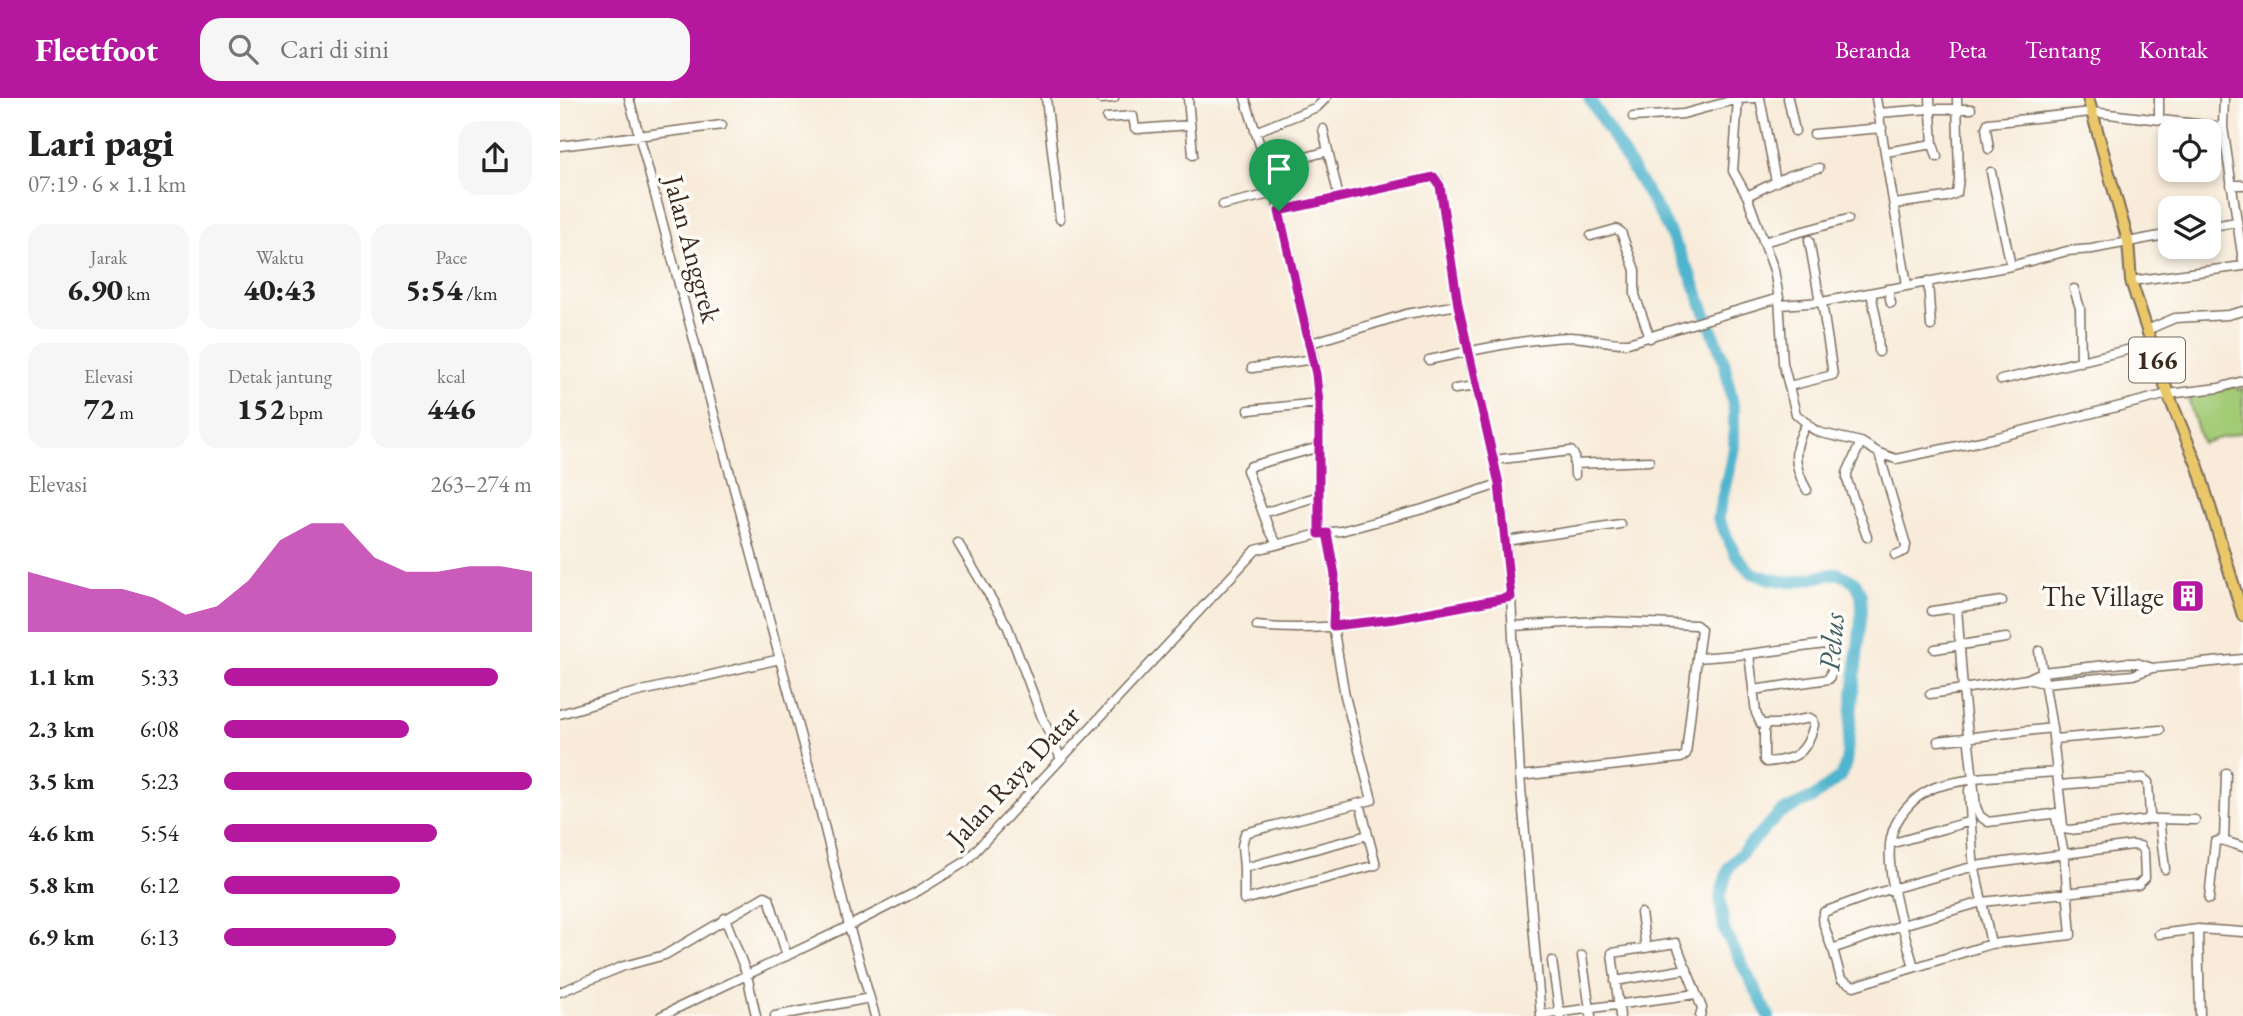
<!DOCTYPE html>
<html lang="id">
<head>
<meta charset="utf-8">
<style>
	:root { --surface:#fff; --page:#f6f6f6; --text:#222; --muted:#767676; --accent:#b5179e }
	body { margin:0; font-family:"EB Garamond",serif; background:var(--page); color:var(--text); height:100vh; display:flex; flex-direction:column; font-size:26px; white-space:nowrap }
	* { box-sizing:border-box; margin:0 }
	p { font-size:23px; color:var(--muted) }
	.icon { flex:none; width:38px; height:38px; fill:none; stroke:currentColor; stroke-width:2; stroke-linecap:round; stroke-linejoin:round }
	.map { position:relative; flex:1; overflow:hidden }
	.sheet { display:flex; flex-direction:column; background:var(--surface); width:560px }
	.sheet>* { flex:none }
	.tools { position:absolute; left:1598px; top:21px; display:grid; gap:14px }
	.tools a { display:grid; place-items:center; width:63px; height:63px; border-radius:14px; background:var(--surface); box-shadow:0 4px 10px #0003; font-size:35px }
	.pin { position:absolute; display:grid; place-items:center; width:60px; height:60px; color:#fff; margin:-72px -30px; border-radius:50% 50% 50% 0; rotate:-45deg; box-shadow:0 0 7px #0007 }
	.pin .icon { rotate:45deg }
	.round { display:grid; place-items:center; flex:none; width:74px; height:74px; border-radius:21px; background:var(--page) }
	.summary { display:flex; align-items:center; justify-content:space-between; height:119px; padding:0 28px }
	h1 { font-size:38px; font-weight:800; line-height:52px }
	.stats { display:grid; grid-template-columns:repeat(3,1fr); gap:10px; height:119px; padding:7px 28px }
	.stats div { display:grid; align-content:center; border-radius:18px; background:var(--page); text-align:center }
	.stats b { font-size:30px; font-weight:800 }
	.stats small { font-size:19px; font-weight:400 }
	.stats p { font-size:19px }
	.chart { height:196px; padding:14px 28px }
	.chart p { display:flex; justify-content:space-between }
	.chart svg { width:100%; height:126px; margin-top:7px; fill:var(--accent); opacity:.7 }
	ul { padding:0 28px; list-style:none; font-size:23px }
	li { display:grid; grid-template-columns:112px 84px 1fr; align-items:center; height:52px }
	li i { height:18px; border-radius:9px; background:var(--accent) }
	header { display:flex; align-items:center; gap:42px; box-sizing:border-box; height:98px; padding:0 35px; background:var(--accent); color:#fff }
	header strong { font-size:33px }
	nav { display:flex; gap:38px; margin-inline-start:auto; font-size:24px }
	.search { width:490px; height:63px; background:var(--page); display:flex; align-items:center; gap:18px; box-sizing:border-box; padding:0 24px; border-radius:21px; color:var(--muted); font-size:26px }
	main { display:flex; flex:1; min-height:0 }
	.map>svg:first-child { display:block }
	.green { fill:#a2cb76; stroke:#6e7a4a; stroke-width:2 }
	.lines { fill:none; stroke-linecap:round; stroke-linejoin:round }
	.river { stroke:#4fb4cd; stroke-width:12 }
	.minor-casing { stroke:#7d6e5f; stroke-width:11 }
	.major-casing { stroke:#7d6e5f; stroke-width:14 }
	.minor { stroke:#fff; stroke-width:8 }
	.major { stroke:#eac769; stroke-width:10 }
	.route-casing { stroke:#fff; stroke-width:14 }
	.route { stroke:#b5179e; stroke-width:9 }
	.labels { text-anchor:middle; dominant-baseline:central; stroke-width:7; stroke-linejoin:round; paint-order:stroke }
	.shield { fill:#fdfcf7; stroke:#75695f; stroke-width:2 }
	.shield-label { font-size:26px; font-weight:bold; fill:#3b2a1e }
	.street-label { font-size:28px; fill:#3b2a1e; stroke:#fdfcf7 }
	.poi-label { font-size:28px; fill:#3b2a1e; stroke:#fdfcf7; text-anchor:end }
	.water-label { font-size:30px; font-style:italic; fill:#436164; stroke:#fdfcf7 }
</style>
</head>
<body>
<header>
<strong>Fleetfoot</strong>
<div class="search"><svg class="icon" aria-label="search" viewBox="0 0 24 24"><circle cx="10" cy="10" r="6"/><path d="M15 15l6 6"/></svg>Cari di sini</div>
<nav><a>Beranda</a><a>Peta</a><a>Tentang</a><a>Kontak</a></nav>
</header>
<main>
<section class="sheet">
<div class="summary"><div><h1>Lari pagi</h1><p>07:19 · 6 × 1.1 km</p></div><a class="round"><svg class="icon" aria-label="share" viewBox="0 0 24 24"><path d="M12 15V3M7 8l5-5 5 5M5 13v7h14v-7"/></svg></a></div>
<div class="stats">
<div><p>Jarak</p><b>6.90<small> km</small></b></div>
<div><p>Waktu</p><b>40:43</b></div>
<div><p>Pace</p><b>5:54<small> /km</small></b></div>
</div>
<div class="stats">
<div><p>Elevasi</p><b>72<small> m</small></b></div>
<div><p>Detak jantung</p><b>152<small> bpm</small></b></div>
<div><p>kcal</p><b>446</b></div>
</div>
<div class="chart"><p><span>Elevasi</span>263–274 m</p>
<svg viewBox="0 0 160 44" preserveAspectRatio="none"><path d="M0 44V23L10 26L20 29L30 29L40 32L50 38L60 35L70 26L80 12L90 6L100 6L110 18L120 23L130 23L140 21L150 21L160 23V44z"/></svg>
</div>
<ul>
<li><b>1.1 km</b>5:33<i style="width:89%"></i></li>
<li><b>2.3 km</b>6:08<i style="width:60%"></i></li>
<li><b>3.5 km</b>5:23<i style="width:100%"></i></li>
<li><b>4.6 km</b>5:54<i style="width:69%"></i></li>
<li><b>5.8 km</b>6:12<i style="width:57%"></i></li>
<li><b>6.9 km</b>6:13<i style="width:56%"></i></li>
</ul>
</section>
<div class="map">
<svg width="1683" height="918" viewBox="0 0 1683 918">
	<rect width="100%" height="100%" fill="#fdfcf7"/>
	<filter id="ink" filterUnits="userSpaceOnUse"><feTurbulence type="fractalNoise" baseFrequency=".0143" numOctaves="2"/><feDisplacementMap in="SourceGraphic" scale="14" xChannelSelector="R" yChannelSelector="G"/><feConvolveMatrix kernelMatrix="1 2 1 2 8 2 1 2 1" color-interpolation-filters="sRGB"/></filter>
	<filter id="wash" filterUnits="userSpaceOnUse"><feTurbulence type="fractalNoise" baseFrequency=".00686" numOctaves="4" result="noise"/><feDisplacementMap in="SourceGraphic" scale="28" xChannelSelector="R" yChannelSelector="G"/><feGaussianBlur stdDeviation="1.57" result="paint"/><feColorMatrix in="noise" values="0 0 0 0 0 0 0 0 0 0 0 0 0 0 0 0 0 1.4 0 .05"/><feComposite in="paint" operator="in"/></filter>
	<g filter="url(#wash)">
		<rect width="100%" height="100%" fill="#f8ebd9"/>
		<path class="green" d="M1675 288 1678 292 1683 290V334L1642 345 1628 300Z"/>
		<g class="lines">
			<path class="river" d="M1029 0 1103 121 1131 178 1164 263 1174 312V350L1158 419 1176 458 1192 475 1211 481 1233 484 1278 475 1295 484 1301 496 1302 511 1286 665 1281 678 1254 699 1220 715 1194 742 1169 769 1160 798 1164 832 1209 918"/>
		</g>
	</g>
	<g filter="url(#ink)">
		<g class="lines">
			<defs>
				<path id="minor" d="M69 0 258 703 289 828 315 918
					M486 0 500 121
					M628 0 633 57
					M1200 0 1216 84
					M1228 0 1235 33
					M1316 0 1347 187
					M1370 0 1373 46 1377 59
					M541 1 554 0
					M1178 1 1173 73 1187 98 1214 172 1219 200 1223 265 1236 316 1253 331 1261 335 1301 344 1319 355 1336 361 1426 342 1608 296 1659 290 1683 283
					M1318 15 1369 11H1411
					M1073 19 1123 16 1178 1 1196 0
					M547 20 573 18 575 30 577 31 630 27
					M1599 22V0
					M1663 29 1683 163
					M763 31 779 100
					M695 34 757 9 766 0
					M1254 36 1322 30
					M0 48 162 27
					M1429 51 1426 30 1428 25 1531 14 1663 29 1664 0
					M1326 54 1373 46
					M706 70 768 53
					M1431 74 1451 168
					M1671 87H1683
					M1187 98 1230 77 1259 70
					M1334 106 1387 99 1397 95 1399 81 1397 0
					M663 107 715 95
					M719 113 874 79 878 82 880 88 898 207 939 386 946 443 951 499 960 678 981 918
					M1648 129 1676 124
					M1031 138 1056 131 1061 134 1075 172V197L1090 240
					M1249 142 1260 204
					M1203 144 1288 121
					M1368 183 1371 228
					M1571 183 1683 168
					M1328 191 1331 205
					M1514 191 1520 210 1521 264
					M1311 195 1317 224 1319 254
					M1220 207 1262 204 1451 168 1507 153 1532 151 1610 136
					M1587 232 1615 220 1668 217 1683 213
					M751 245 846 216 898 207
					M869 262C914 252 963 241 1009 239 1029 239 1048 246 1068 245L1219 200
					M692 270 754 261
					M1441 282 1592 246
					M1229 288 1273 277 1262 204
					M895 291 916 288
					M689 312 759 305
					M1247 325C1232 349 1233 368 1247 392
					M1301 344 1287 375V382L1307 439
					M1319 355 1346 447 1345 453 1335 457
					M933 362 1011 353 1014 357 1015 377
					M1014 366 1089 363
					M703 415 759 398
					M762 435 781 433 863 411 939 386
					M767 435 775 477 773 528 785 598 812 702 800 705 685 735 682 748 684 770 808 737 800 705
					M946 443 1060 426
					M398 445 447 527 481 617 501 661
					M717 446 709 431 687 372 691 368 760 349
					M1397 509 1403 592 1416 709 1420 718 1428 724 1499 715
					M1372 513 1442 503
					M697 528C782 537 868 514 951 499
					M953 528 1040 523 1136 527 1141 531 1137 560 1189 556 1265 546 1270 550 1272 572 1269 581 1193 592
					M1375 551 1446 540
					M1479 553 1492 630 1503 728 1504 731 1510 732 1586 722 1590 718 1588 684 1583 680 1499 687
					M1189 556 1196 615 1201 626H1217L1250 620 1253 622 1254 627C1246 656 1236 662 1206 664L1204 662V627
					M1467 581 1484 585 1573 577 1592 570 1683 561
					M1370 596 1467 581 1482 574 1564 565H1577L1592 570
					M0 616 61 598 220 561
					M1494 641 1600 632
					M1378 643 1492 630
					M960 678 1121 660 1126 656 1137 560
					M1413 680 1497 674
					M1409 692 1413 761 1431 846
					M1589 721H1599L1605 771
					M1599 721 1635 722
					M1664 743 1666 675
					M1330 746 1411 723
					M1572 747 1580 748 1584 755 1585 780 1578 787 1422 804 1342 827 1272 851 1262 821 1264 814 1313 796 1415 768Z
					M684 770V802L816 767 808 737
					M1649 801 1655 744 1661 742 1683 749
					M1081 815 1086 850
					M165 820 187 877 196 918
					M1599 836 1638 831
					M1273 851 1281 881 1294 888 1431 846 1511 837 1504 755 1495 715
					M1022 858 1031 918
					M992 863 1000 918
					M1354 869C1345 836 1324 773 1331 740 1335 720 1352 700 1371 691 1382 686 1396 684 1408 682
					M1055 883 1127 871
					M0 894 64 868 105 857 205 798 209 800 227 858
					M981 917 1136 896
					M101 918 289 828 358 793 405 764 696 452 759 436V305L754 261 715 95 685 0
					M215 918 310 900
					M1060 918 1052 855 1116 845 1142 910 1140 918
					M1640 918 1638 831 1683 834"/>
				<path id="major" d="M1528 0 1568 143 1571 183 1608 296 1638 369 1683 518"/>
			</defs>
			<use href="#minor" class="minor-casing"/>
			<use href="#major" class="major-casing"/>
			<use href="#minor" class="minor"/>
			<use href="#major" class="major"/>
		</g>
	</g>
	<g class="lines" filter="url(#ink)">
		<defs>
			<path id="route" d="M874 79 880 88 898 207 939 386 951 499 834 521 773 528 775 477 767 435 759 436V305L756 276 719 113Z"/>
		</defs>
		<use href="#route" class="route-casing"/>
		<use href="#route" class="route"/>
	</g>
	<defs>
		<symbol id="building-square" viewBox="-11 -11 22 22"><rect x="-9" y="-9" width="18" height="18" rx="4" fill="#b5179e" stroke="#fdfcf7"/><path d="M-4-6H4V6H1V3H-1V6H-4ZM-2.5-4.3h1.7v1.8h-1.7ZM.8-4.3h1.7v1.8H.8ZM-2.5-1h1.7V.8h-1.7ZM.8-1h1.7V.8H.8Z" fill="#fff"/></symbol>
	</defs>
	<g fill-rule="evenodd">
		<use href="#building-square" x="1609" y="479" width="38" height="38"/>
	</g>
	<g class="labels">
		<rect class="shield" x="1569" y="239.5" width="56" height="45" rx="5"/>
		<g class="shield-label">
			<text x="1597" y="262">166</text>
		</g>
		<g class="street-label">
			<text transform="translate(133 151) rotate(75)">Jalan Anggrek</text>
			<text transform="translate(453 678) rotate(-47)">Jalan Raya Datar</text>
		</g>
		<g class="poi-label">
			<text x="1604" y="498">The Village</text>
		</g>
		<g class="water-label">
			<text transform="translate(1271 544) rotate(-85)">Pelus</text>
		</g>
	</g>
</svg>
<div class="tools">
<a><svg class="icon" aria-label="locate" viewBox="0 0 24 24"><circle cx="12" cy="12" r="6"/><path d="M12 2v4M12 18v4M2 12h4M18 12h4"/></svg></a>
<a><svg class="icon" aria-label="layers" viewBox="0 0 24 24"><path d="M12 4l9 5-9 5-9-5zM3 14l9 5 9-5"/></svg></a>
</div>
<div class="pin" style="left:719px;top:113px;background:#1e9e55"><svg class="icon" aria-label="arrive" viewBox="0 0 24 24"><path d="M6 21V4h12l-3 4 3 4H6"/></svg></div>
</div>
</main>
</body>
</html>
